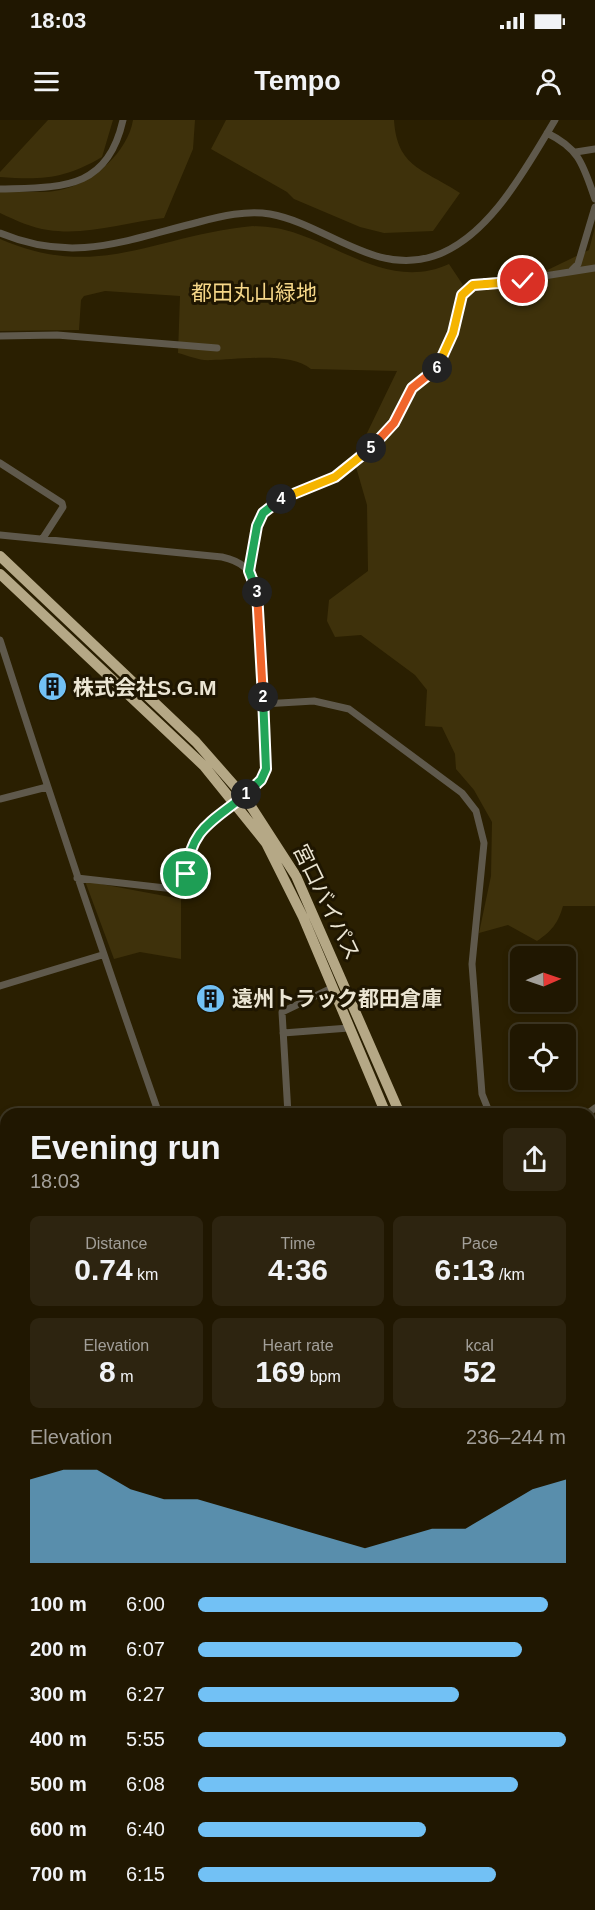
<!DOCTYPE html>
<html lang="en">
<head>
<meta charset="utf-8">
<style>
	:root { --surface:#201701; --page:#2d2410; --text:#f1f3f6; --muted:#a29f99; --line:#3d3623; --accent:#72c1f5 }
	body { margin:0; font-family:Arial,"Noto Sans JP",sans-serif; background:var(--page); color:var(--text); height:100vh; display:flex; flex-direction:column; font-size:22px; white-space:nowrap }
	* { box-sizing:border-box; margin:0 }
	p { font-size:20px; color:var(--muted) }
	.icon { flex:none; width:33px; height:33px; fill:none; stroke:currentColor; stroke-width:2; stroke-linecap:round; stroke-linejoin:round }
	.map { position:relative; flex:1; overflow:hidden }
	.drawer { position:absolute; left:0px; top:988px; width:596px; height:802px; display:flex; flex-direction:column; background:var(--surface); border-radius:18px 18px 0 0; box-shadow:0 3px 9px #0003,0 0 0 2px var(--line) }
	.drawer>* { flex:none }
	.needle { width:39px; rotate:88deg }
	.fabs { position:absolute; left:510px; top:826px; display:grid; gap:12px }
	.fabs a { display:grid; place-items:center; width:66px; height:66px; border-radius:9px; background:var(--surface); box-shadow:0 3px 9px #0003,0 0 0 2px var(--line); font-size:30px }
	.pin { position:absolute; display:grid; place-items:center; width:51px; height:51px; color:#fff; margin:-26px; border:3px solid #fff; border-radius:50%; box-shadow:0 2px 6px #0007 }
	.km { position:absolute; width:30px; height:30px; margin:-15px; border-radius:50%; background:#222; color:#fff; font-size:16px; line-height:30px; text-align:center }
	.round { display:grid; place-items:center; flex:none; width:63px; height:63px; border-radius:9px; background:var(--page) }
	.headline { display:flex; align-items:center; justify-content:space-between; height:102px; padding:0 30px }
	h1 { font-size:33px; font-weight:600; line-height:45px }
	.stats { display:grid; grid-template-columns:repeat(3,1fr); gap:9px; height:102px; padding:6px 30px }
	.stats div { display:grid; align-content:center; border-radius:9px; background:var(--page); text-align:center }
	.stats b { font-size:30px; font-weight:600 }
	.stats small { font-size:16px; font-weight:400 }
	.stats p { font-size:16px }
	.chart { height:168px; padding:12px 30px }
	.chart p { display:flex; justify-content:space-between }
	.chart svg { width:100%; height:108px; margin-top:6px; fill:var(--accent); opacity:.7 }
	ul { padding:0 30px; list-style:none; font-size:20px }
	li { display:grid; grid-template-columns:96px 72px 1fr; align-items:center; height:45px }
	li i { height:15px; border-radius:8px; background:var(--accent) }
	.status { display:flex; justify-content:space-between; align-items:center; height:42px; padding:0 30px; background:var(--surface); direction:ltr }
	.status svg { height:16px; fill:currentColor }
	header { display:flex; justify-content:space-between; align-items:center; height:78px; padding:0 30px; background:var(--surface); font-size:27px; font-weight:600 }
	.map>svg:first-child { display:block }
	.green { fill:#3e310b }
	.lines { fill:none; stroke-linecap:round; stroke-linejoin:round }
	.minor { stroke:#5f594c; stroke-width:7 }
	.highway { stroke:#b5a886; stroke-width:10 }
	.split-1-casing { stroke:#fff; stroke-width:12 }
	.split-2-casing { stroke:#fff; stroke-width:12 }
	.split-3-casing { stroke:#fff; stroke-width:12 }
	.split-4-casing { stroke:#fff; stroke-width:12 }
	.split-5-casing { stroke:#fff; stroke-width:12 }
	.split-6-casing { stroke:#fff; stroke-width:12 }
	.split-7-casing { stroke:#fff; stroke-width:12 }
	.split-8-casing { stroke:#fff; stroke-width:12 }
	.split-1 { stroke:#22a559; stroke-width:8 }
	.split-2 { stroke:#22a559; stroke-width:8 }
	.split-3 { stroke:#f0652b; stroke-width:8 }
	.split-4 { stroke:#22a559; stroke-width:8 }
	.split-5 { stroke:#f5b400; stroke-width:8 }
	.split-6 { stroke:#f0652b; stroke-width:8 }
	.split-7 { stroke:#f5b400; stroke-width:8 }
	.split-8 { stroke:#f5b400; stroke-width:8 }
	.labels { text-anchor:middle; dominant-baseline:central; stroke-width:6; stroke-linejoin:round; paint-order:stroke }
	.park-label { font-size:21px; fill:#f7d889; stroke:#1f1601 }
	.poi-label { font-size:21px; font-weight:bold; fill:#ebe5d3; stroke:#1f1601; text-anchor:start }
	.street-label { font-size:21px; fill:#ebe5d3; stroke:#1f1601 }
</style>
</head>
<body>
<div class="status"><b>18:03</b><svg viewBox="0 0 49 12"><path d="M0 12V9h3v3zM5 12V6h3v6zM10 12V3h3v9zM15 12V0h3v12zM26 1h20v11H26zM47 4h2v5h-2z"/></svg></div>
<header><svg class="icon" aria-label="menu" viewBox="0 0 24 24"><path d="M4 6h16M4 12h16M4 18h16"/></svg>Tempo<svg class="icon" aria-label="person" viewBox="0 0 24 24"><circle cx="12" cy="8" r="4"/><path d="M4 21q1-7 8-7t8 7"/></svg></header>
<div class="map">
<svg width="595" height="1790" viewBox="0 0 595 1790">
	<rect width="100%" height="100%" fill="#2a1f01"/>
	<path class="green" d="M48 0H113L102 37C65 59 42 60 0 57V52Z
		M133 0H195L193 29 164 98C126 102 87 116 48 110 32 108 15 100 0 93V71C19 71 42 74 60 70 92 64 128 32 133 0Z
		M226 0H394C397 48 424 49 460 73L433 111 384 113 360 107 294 79 287 72 211 29Z
		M253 106C264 107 275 107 285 110 340 124 390 171 449 144L463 165 456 175 443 230 433 246H441L455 221 459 185 471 167 535 156 589 130 595 107V786H563C558 803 552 811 537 821L508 805 479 813 491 756 492 702 474 670 456 649 455 634 442 607 425 606 427 570 415 555 361 515 335 517 327 501 329 480 368 451 367 385 354 340 397 251 311 249C290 231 238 240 211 240 200 241 189 236 178 233L180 176 105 171 84 176 81 180 79 210 0 211V119C99 162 155 115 253 106Z
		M85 761 181 779V839L140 832 114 839Z
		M0 1506 6 1509V1603L0 1600Z
		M0 1721 6 1724V1785H265L260 1790H0Z
		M595 1784V1790H365L363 1785 556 1787Z"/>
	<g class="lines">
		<path class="minor" d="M547 13C580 29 583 45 595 79
			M576 32 595 29
			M0 69C61 67 107 71 123 0
			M0 113C74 144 126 120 199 102 221 96 247 90 270 94 326 104 374 156 434 136 489 118 526 48 555 0
			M572 150 578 144 595 87
			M0 216 57 215 217 228
			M0 343 62 383 63 387 43 418
			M0 415 222 437C241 441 252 450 257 469L266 649 261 660 201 709 189 733 183 770 77 758
			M249 451C256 434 251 413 260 397 273 372 313 371 336 357 356 344 374 326 390 308 400 296 402 280 412 268 421 256 433 256 442 240 452 220 454 182 469 168L595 148
			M0 520C51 679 104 837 159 994
			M263 584 314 581 349 589 462 673 476 691 484 723 472 844 482 974 490 994
			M0 679 47 667
			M0 866 102 835
			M283 913 349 908
			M288 994 282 892 332 868
			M587 994 595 988
			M590 1226 595 1239
			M590 1347 595 1345
			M0 1377 6 1380
			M590 1618 595 1619
			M590 1650 595 1636
			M0 1685 6 1689
			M590 1693 595 1695
			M223 1785 233 1790
			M1 1790 5 1720
			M198 1790V1785"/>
		<path class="highway" d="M0 436 196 622 247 680 296 756 400 994
			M0 454 204 646 266 723 303 797 386 994
			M590 1438 595 1451
			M590 1471 595 1483"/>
	</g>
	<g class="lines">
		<defs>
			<path id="split-1" d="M186 754C191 707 213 702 246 674"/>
			<path id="split-2" d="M246 674 261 660 266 649 263 577"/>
			<path id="split-3" d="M257 472 263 577"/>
			<path id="split-4" d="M257 472 249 451 257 406 263 393 281 379"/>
			<path id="split-5" d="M281 379 335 357 371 328"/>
			<path id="split-6" d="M371 328 394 303 412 268 437 248"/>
			<path id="split-7" d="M437 248 453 213 462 175 473 165 486 164"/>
			<path id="split-8" d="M486 164 523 161"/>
		</defs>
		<use href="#split-1" class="split-1-casing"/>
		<use href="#split-2" class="split-2-casing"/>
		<use href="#split-3" class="split-3-casing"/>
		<use href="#split-4" class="split-4-casing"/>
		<use href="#split-5" class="split-5-casing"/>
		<use href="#split-6" class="split-6-casing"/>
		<use href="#split-7" class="split-7-casing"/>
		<use href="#split-8" class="split-8-casing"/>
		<use href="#split-1" class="split-1"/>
		<use href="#split-2" class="split-2"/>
		<use href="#split-3" class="split-3"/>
		<use href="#split-4" class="split-4"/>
		<use href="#split-5" class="split-5"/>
		<use href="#split-6" class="split-6"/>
		<use href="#split-7" class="split-7"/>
		<use href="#split-8" class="split-8"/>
	</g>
	<defs>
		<symbol id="building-disc" viewBox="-11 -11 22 22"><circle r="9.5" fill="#72c1f5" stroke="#1f1601"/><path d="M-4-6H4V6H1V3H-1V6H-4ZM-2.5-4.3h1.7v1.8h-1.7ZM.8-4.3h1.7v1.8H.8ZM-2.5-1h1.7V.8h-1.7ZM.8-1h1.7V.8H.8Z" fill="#111"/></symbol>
	</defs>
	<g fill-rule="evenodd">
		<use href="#building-disc" x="36" y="550" width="33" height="33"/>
		<use href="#building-disc" x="194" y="862" width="33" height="33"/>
	</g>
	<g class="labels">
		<g class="park-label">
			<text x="254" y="172">都田丸山緑地</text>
		</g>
		<g class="poi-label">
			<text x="73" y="567">株式会社S.G.M</text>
			<text x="232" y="878">遠州トラック都田倉庫</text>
		</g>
		<g class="street-label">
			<text transform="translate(327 782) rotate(64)">宮口バイパス</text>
		</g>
	</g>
</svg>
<div class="fabs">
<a><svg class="needle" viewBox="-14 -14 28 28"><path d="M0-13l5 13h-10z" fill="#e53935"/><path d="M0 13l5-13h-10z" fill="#a29f99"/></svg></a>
<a><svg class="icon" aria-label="locate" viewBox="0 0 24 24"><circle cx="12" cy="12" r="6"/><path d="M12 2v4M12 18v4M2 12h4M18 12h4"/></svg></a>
</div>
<div class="pin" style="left:186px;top:754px;background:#1e9e55"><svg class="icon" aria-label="arrive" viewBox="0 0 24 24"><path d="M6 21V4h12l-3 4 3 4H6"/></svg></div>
<div class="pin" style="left:523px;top:161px;background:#d93025"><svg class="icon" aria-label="check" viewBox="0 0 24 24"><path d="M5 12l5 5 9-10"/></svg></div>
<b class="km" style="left:246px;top:674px">1</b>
<b class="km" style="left:263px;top:577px">2</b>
<b class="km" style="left:257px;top:472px">3</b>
<b class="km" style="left:281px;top:379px">4</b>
<b class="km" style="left:371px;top:328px">5</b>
<b class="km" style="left:437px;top:248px">6</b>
<section class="drawer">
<div class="headline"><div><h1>Evening run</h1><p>18:03</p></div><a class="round"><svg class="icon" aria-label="share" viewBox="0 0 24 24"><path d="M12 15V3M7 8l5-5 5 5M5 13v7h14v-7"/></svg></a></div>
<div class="stats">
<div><p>Distance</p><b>0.74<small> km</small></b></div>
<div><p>Time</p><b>4:36</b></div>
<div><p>Pace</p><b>6:13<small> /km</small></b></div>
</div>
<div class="stats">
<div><p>Elevation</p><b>8<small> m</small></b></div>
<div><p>Heart rate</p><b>169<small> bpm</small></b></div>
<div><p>kcal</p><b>52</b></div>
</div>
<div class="chart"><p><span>Elevation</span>236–244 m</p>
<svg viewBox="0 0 160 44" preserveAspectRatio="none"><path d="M0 44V10L10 6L20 6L30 14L40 18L50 18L60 22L70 26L80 30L90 34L100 38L110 34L120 30L130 30L140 22L150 14L160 10V44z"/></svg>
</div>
<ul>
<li><b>100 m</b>6:00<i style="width:95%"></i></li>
<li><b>200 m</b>6:07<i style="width:88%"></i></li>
<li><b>300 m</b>6:27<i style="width:71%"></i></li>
<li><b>400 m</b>5:55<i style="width:100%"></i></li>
<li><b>500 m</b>6:08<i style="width:87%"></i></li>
<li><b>600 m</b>6:40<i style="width:62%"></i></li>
<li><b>700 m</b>6:15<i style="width:81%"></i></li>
</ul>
</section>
</div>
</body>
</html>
